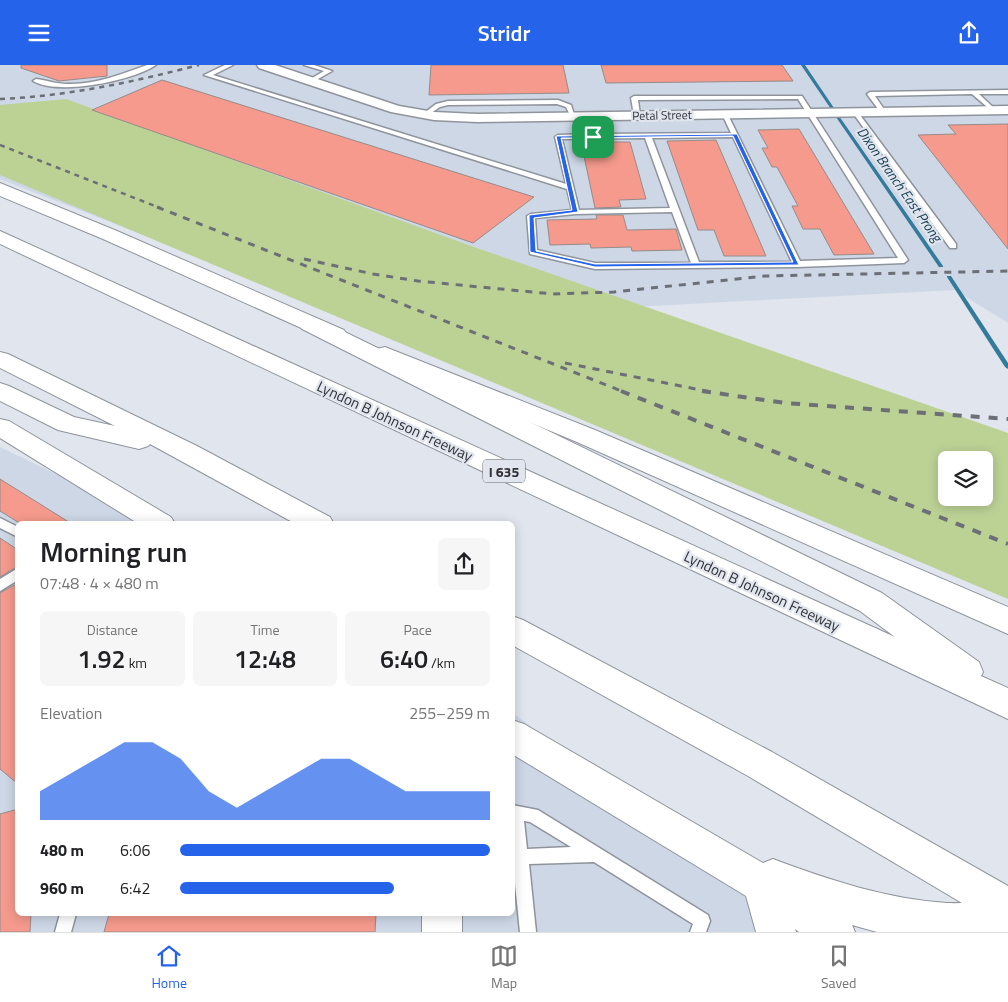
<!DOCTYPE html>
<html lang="en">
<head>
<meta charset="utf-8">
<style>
	:root { --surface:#fff; --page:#f6f6f6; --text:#202124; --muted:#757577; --line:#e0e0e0; --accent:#2563eb }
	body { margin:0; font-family:"Titillium Web",sans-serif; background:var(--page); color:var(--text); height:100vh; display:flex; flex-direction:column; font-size:19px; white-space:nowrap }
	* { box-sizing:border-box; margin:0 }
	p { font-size:16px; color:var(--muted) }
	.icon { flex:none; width:28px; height:28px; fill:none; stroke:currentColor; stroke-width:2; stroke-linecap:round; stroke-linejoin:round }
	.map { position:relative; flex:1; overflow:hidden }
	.panel { position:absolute; left:15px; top:456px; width:500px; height:395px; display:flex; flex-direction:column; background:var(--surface); border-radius:8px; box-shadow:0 2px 12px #0003 }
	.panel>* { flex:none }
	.tools { position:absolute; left:938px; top:386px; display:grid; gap:10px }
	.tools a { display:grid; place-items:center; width:55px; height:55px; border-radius:8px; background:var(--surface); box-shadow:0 2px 12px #0003; font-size:25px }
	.pin { position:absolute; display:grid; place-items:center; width:42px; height:42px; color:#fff; margin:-21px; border-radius:10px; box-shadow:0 2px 8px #0006 }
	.round { display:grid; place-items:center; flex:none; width:52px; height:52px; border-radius:8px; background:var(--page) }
	.summary { display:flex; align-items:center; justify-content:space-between; height:85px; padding:0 25px }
	h1 { font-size:28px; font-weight:600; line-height:38px }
	.metrics { display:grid; grid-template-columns:repeat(3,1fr); gap:8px; height:85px; padding:5px 25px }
	.metrics div { display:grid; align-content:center; border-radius:8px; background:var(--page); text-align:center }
	.metrics b { font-size:25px; font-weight:600 }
	.metrics small { font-size:14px; font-weight:400 }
	.metrics p { font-size:14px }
	.chart { height:140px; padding:10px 25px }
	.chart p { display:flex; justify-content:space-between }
	.chart svg { width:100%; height:90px; margin-top:5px; fill:var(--accent); opacity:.7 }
	ul { padding:0 25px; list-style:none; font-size:16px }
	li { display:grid; grid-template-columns:80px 60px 1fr; align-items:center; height:38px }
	li i { height:12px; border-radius:6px; background:var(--accent) }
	header { display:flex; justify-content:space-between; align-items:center; height:65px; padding:0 25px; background:var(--accent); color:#fff; font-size:22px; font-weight:600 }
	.tab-bar { display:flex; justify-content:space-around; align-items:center; height:70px; border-top:1px solid var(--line); background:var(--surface); font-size:14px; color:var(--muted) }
	.tab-bar a { display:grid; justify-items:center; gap:2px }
	.tab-bar .active { color:var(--accent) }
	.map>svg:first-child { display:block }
	.built { fill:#cdd7e6 }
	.green { fill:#bcd295; fill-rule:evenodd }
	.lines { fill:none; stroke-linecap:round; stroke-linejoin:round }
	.stream { fill:#347a9b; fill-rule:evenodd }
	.building { fill:#f59a8c; stroke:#968b89 }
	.lane-casing { stroke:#8f949c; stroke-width:3 }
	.street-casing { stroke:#8f949c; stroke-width:3 }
	.secondary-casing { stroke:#8f949c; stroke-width:2 }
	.highway-casing { stroke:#8f949c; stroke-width:2 }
	.lane { fill:#fff; fill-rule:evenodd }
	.street { fill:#fff; fill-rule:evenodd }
	.secondary { fill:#fff; fill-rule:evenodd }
	.highway { fill:#fff; fill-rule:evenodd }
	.rail-far2 { stroke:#6c6f75; stroke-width:2.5; stroke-dasharray:5 5; stroke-linecap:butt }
	.rail-far1 { stroke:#6c6f75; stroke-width:3; stroke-dasharray:7 7; stroke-linecap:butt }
	.rail { stroke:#6c6f75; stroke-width:4; stroke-dasharray:9 9; stroke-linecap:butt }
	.route { fill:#2563eb; stroke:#fff; fill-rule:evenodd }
	.labels { text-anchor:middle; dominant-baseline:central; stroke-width:4.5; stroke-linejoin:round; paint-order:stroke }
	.far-street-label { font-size:12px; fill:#303236; stroke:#e0e5ee }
	.far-water-label { font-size:14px; font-style:italic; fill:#174054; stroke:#e0e5ee }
	.shield { fill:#e0e5ee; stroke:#65686d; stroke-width:1 }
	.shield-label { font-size:14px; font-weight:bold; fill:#303236 }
	.street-label { font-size:15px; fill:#303236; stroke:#e0e5ee }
</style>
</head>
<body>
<header><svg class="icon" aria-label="menu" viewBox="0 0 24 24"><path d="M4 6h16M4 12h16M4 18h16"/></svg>Stridr<svg class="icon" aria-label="share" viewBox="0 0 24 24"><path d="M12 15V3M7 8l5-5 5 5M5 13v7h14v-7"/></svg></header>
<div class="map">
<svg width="1008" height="867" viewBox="0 0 1008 867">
	<rect width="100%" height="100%" fill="#e0e5ee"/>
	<path class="built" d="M0 0H1008V258L955 225 363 256 0 114Z
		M0 382 159 459H18V849H512L513 648 802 867H0Z"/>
	<path class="green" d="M66 34 474 182 1008 368V534L0 110V40ZM946 395H984V432H946Z"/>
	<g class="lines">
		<path class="stream" d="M801 0H805L834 43 833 44H831Z
			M837 51H839L943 201V202H939L836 52Z
			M947 211H951L1008 298V304L1005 302 947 212Z"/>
	</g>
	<path class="building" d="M21 0H107V11L59 16 21 3Z
		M431 0H563L569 28 429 30Z
		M601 0H782L793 16 606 18Z
		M162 15 534 132 473 178 92 45Z
		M1008 59V184L918 70 956 69 948 60Z
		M799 64 874 189 834 190 820 164H803L792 141H798L777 102H772L762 83H768L758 65Z
		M716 75 735 119 766 191H724L714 165H698L667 76Z
		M581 77H630L646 134 619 135 621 142 595 143Z
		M596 150H623L627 165 676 164 682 185 632 186 631 182 591 183 590 179 550 180 547 155 597 154Z
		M0 414 72 459H21L0 446Z
		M0 473 18 485V501L0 512Z
		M18 518V719L0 704V528Z
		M18 744V849H31L30 867H0V749Z
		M109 849H376L375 867H104Z"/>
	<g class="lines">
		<defs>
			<path id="lane" d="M147 0H156C132 16 59 31 33 16L36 14C46 15 57 19 67 19 95 20 122 9 147 0Z
				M225 0H233L213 10 566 119 555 72 558 70 589 69 585 50 590 51 596 69 731 68 722 49 727 48 800 196 898 193 798 34 638 35 640 50 637 52 634 50 631 33 634 31H802L908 195 904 198 797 202 595 204 530 189 527 151 531 149 572 145 567 124 204 10ZM733 72 792 197H699L652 73ZM645 73 670 143 579 145 562 74ZM672 147 691 198H595L537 185 535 153 576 149Z
				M304 0H314L332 6 311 18 308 16 309 15 324 6Z
				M1008 25V29H979L995 44 996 45 993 47 972 29 875 31 886 47 883 49 881 48 867 29 870 27Z
				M558 35 571 40 575 52H571L566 42 557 39 448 40 440 42 428 50 423 49 436 39 448 36Z
				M853 46H857L956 179V183H950L853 48Z
				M0 453 18 462V472L0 463Z
				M18 503V515L0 526V514Z
				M512 740 538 745 708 850 710 856 706 867H690L693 859 594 797 529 799 536 867H520L512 790ZM524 756 530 757 571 782 527 784Z
				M60 849H76L71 867H55Z"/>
			<path id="street" d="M257 0H275L399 41 434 47 477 49 1008 41V49L477 57 434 55 391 47 259 3Z"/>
			<path id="secondary" d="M0 118 117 166 344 265 347 270 344 275 336 277 328 275 103 174 0 131Z
				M385 282 595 365 1008 542V569L577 377 377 294 373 289 377 284Z
				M0 354 9 356 171 452 175 459H139L0 373Z
				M512 655 524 659 763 798 773 794C829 815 887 834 947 838 967 839 988 835 1008 834V867H877L852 860 855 867H799L795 864 796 867H756L746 831 512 689Z
				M422 849H462V867H422Z"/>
			<path id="highway" d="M0 166 895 572 860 546 302 264 299 259 302 254 310 252 318 254 882 528 979 597 983 607 981 611 1008 623V654L0 179Z
				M0 287 8 289 197 381 330 452 334 459H296L150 379 148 381 139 384 58 365 0 336V318L9 321 74 352 115 361 0 303Z
				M512 551 523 555 772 687 1008 821V863L994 857 748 711 512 580Z"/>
		</defs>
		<use href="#lane" class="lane-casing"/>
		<use href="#street" class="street-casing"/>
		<use href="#secondary" class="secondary-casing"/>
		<use href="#highway" class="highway-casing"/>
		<use href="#lane" class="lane"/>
		<use href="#street" class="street"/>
		<use href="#secondary" class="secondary"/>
		<use href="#highway" class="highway"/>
		<path class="rail-far2" d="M0 34C68 31 133 17 199 0
			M0 80 160 143"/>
		<path class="rail-far1" d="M157 142 624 327
			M304 194 373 209 418 216 553 229 614 227 765 211 1008 206
			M565 298 711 327"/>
		<path class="rail" d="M621 326 1008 479
			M702 326 785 338 1008 354"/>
	</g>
	<path class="route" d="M737 69 799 200 595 202 530 187 529 150 572 145 556 71ZM733 71 793 197 595 199 536 186 534 153 578 147 561 73Z"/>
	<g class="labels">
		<g class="far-street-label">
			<text transform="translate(662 50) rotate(-1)">Petal Street</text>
		</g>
		<g class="far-water-label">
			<text transform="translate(900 119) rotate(55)">Dixon Branch East Prong</text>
		</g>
		<rect class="shield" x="483" y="394.5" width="42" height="23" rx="4"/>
		<g class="shield-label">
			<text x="504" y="406">I 635</text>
		</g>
		<g class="street-label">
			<text transform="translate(395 356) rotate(25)">Lyndon B Johnson Freeway</text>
			<text transform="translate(762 526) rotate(25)">Lyndon B Johnson Freeway</text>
		</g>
	</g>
</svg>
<div class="tools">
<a><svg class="icon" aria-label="layers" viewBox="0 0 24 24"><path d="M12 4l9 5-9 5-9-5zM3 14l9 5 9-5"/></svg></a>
</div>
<div class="pin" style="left:593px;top:72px;background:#1e9e55"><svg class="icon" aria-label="arrive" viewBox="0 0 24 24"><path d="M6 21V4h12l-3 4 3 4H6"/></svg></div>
<section class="panel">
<div class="summary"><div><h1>Morning run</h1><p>07:48 · 4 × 480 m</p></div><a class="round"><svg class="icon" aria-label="share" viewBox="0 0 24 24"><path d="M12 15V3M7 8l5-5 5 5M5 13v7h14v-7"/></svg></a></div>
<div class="metrics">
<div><p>Distance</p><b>1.92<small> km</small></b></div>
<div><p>Time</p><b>12:48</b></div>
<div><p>Pace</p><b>6:40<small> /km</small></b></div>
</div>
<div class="chart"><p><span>Elevation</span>255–259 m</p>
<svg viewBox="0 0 160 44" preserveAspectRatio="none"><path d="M0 44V30L10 22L20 14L30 6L40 6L50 14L60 30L70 38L80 30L90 22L100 14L110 14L120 22L130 30L140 30L150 30L160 30V44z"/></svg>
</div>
<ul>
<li><b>480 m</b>6:06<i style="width:100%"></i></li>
<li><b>960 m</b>6:42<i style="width:69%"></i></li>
</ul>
</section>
</div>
<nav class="tab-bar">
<a class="active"><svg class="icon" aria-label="home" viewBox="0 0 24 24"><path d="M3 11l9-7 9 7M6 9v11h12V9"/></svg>Home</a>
<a><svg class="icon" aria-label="map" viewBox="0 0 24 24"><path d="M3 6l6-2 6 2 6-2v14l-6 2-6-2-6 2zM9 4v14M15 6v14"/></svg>Map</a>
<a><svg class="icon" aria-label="saved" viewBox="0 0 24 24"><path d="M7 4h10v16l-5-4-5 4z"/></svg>Saved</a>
</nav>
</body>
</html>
